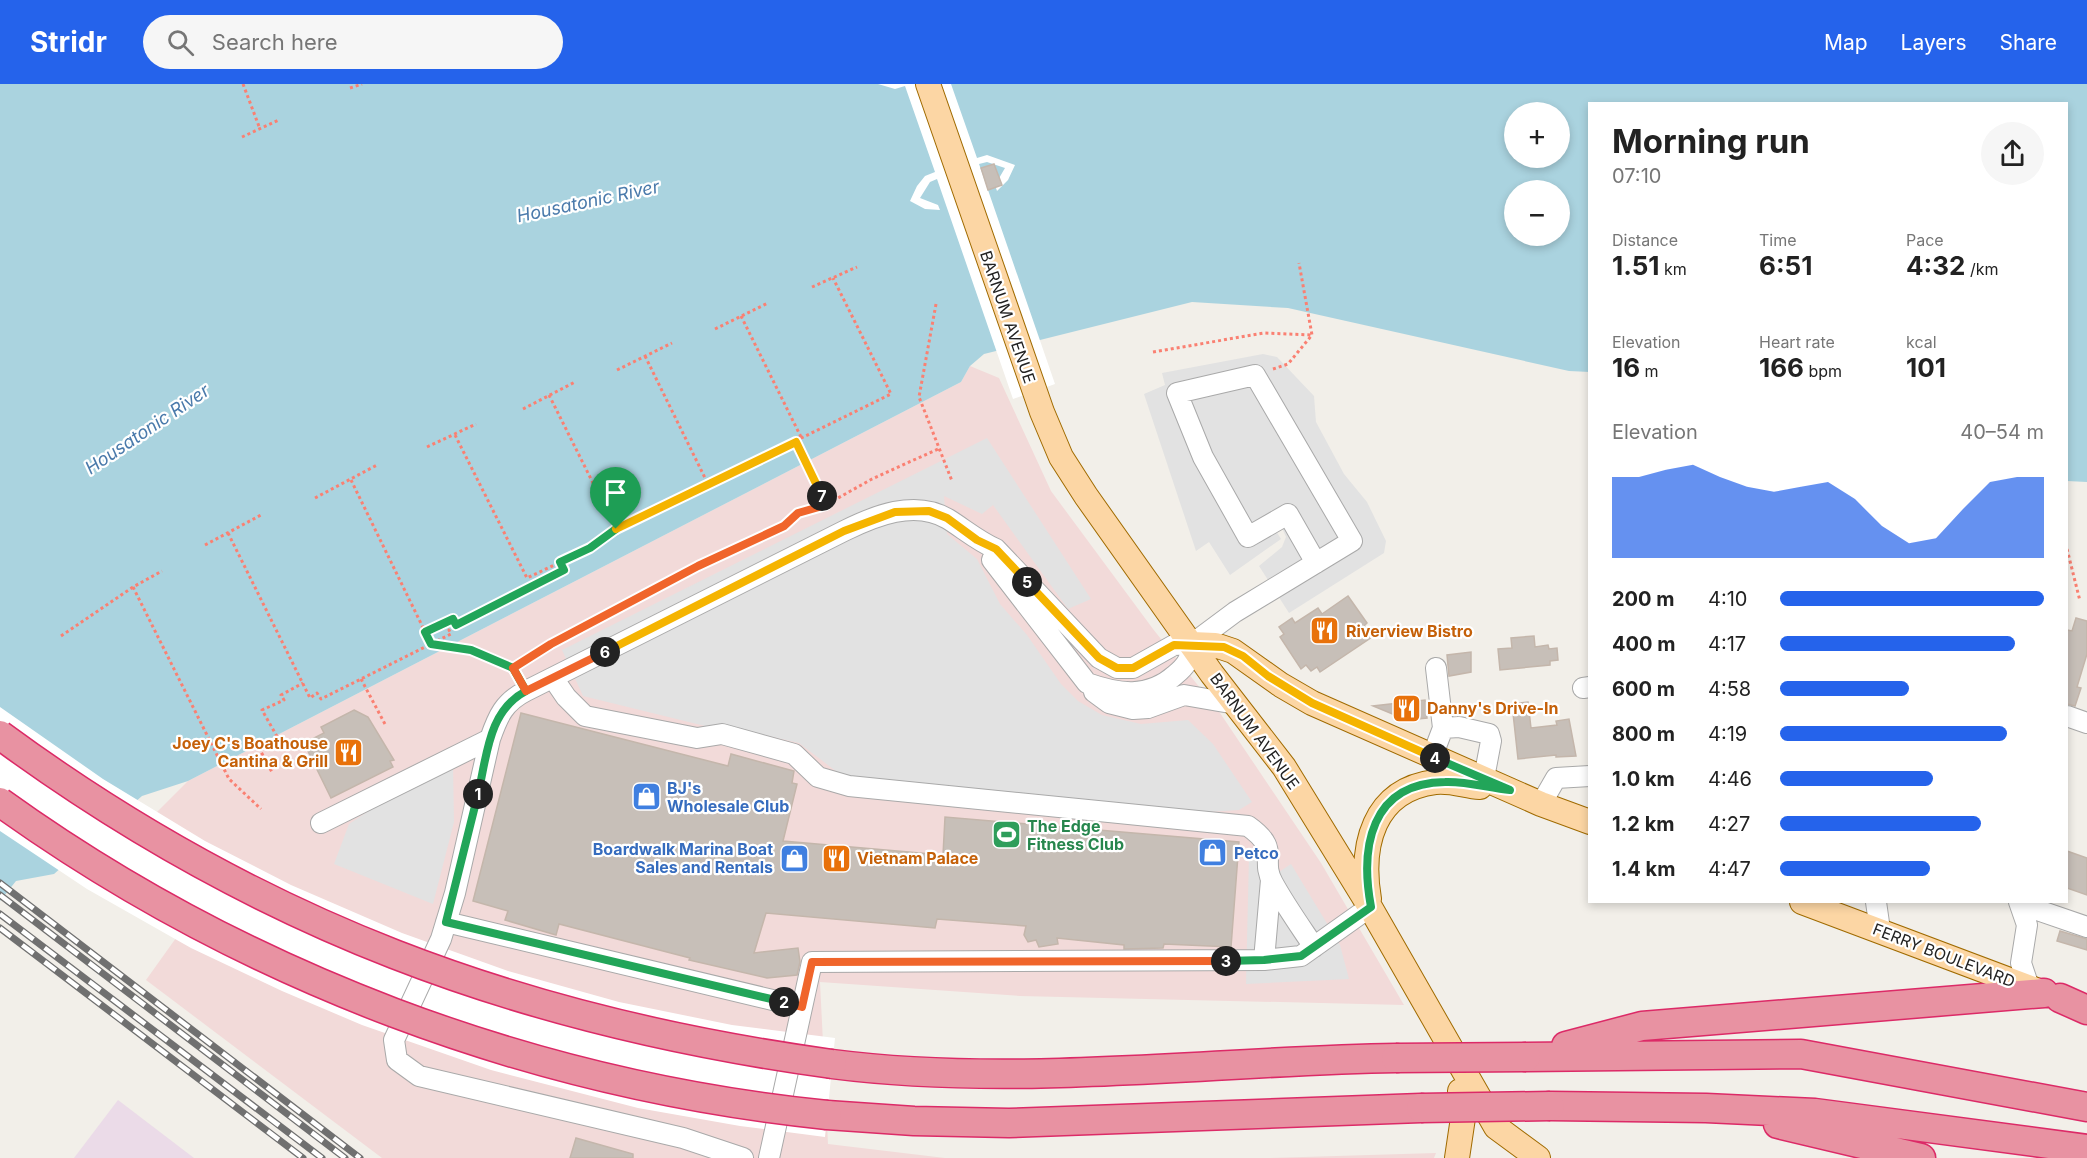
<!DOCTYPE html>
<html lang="en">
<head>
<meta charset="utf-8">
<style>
	:root { --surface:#fff; --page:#f6f6f6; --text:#222; --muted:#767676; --accent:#2563eb }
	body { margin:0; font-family:Inter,sans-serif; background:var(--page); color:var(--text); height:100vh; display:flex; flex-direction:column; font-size:22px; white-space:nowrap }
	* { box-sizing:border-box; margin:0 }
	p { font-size:20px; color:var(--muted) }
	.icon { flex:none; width:33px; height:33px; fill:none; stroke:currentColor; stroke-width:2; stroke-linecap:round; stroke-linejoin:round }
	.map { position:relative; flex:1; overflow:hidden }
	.panel { position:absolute; left:1588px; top:18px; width:480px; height:801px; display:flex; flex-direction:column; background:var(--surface); border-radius:0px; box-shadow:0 3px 9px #0003 }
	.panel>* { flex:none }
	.tools { position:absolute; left:1504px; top:18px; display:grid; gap:12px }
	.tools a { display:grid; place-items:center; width:66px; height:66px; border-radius:50%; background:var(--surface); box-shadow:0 3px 9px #0003; font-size:30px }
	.pin { position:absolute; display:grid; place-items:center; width:51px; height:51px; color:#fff; margin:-62px -26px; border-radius:50% 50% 50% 0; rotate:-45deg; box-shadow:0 0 6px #0007 }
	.pin .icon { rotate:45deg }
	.km { position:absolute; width:30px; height:30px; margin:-15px; border-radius:50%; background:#222; color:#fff; font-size:16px; line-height:30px; text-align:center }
	.round { display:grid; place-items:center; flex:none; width:63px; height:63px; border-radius:32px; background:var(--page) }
	.overview { display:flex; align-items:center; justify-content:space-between; height:102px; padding:0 24px }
	h1 { font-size:33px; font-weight:700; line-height:45px }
	.stats { display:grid; grid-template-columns:repeat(3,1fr); gap:9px; height:102px; padding:6px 24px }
	.stats div { display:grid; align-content:center }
	.stats b { font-size:26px; font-weight:700 }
	.stats small { font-size:16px; font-weight:400 }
	.stats p { font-size:16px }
	.chart { height:168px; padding:12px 24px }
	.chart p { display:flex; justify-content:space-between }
	.chart svg { width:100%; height:108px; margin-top:6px; fill:var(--accent); opacity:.7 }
	ul { padding:0 24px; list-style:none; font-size:20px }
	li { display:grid; grid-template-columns:96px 72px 1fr; align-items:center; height:45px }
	li i { height:15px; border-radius:8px; background:var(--accent) }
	header { display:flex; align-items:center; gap:36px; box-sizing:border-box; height:84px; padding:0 30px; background:var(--accent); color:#fff }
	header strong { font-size:28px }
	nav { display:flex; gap:33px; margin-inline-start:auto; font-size:21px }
	.search { width:420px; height:54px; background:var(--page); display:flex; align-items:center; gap:15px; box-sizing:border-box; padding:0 21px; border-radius:33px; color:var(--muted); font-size:22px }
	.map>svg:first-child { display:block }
	.commercial { fill:#f2dad9 }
	.industrial { fill:#ebdbe8 }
	.parking { fill:#e2e2e2 }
	.water { fill:#aad3df; fill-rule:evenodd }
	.pier { fill:#fff }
	.building { fill:#c7bfb8; stroke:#c4b6ab; stroke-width:1.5 }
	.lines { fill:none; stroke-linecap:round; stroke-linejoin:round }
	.minor-casing { stroke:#a9a9a9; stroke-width:22 }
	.major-casing { stroke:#a06b00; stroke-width:26 }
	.highway-casing { stroke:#dc2a67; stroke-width:31 }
	.path { stroke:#fa8072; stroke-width:3; stroke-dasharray:3 3; stroke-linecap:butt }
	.minor { stroke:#fff; stroke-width:20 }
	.major { stroke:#fcd6a4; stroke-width:24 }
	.highway { stroke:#e892a2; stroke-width:28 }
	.rail-casing { stroke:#707070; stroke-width:7 }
	.rail { stroke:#fff; stroke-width:4.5; stroke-dasharray:14; stroke-linecap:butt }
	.highway-bridge-casing { stroke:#dc2a67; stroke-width:31; stroke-linecap:butt }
	.highway-bridge { stroke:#e892a2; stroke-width:28 }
	.split-1-casing { stroke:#fff; stroke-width:12 }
	.split-2-casing { stroke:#fff; stroke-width:12 }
	.split-3-casing { stroke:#fff; stroke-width:12 }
	.split-4-casing { stroke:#fff; stroke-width:12 }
	.split-5-casing { stroke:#fff; stroke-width:12 }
	.split-6-casing { stroke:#fff; stroke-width:12 }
	.split-7-casing { stroke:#fff; stroke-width:12 }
	.split-8-casing { stroke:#fff; stroke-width:12 }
	.split-1 { stroke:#22a559; stroke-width:8 }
	.split-2 { stroke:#22a559; stroke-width:8 }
	.split-3 { stroke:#f0652b; stroke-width:8 }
	.split-4 { stroke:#22a559; stroke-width:8 }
	.split-5 { stroke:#f5b400; stroke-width:8 }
	.split-6 { stroke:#f5b400; stroke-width:8 }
	.split-7 { stroke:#f0652b; stroke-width:8 }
	.split-8 { stroke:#f5b400; stroke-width:8 }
	.labels { text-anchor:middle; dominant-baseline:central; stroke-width:4.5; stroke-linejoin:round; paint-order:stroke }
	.street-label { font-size:16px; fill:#222; stroke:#fff }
	.food-label { font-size:16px; font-weight:bold; fill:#c56008; stroke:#fff; text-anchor:start }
	.shop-label { font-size:16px; font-weight:bold; fill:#366cbe; stroke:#fff; text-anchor:start }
	.leisure-label { font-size:16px; font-weight:bold; fill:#27864d; stroke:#fff; text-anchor:start }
	.water-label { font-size:18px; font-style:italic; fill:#4a7aab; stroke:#fff }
</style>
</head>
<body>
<header>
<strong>Stridr</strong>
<div class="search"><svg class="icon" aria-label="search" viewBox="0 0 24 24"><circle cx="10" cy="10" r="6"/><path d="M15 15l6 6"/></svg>Search here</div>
<nav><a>Map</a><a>Layers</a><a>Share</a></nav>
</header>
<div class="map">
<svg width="2087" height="1074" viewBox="0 0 2087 1074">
	<rect width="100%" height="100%" fill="#f2efe9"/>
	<path class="commercial" d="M970 282 999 294 1051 407 1153 545 1220 629 1321 779 1404 921 1020 912 820 898 828 1060 945 1074H382L146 896 231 777 150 735 188 697 961 298Z
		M1436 1069 1434 1074H1268Z"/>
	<path class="industrial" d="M118 1016 194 1074H74Z"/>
	<path class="parking" d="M1263 270 1277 273 1314 312 1316 338 1344 390 1367 418 1386 457 1384 469 1289 529 1259 482 1282 463 1286 453 1282 444 1276 447 1281 455 1230 491 1209 458 1196 467 1144 310 1165 301 1162 289Z
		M987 354 1091 515 1068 525 993 421 982 430 944 412 947 450 977 475 1000 520 1027 551 1061 600 1078 617 1102 631 1141 640 1188 636 1213 660 1252 718 1239 726 1209 728 1020 709 1001 712 841 691 799 659 720 641 705 642 583 612 562 566Z
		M453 680 454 738 433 820 334 780 349 740 391 712Z
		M1249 771 1279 788 1291 780 1340 861 1349 895 1246 900Z"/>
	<path class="water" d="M0 0H2087V398L2067 397V20H1590V288L1569 287 1288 224 1192 218 984 270 970 282 961 298 188 697 142 712 54 790 16 797 0 817ZM1515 28H1560V74H1515ZM1515 106H1560V152H1515Z"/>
	<path class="pier" d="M878 0H951L977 74 987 71 1015 81 1008 96 997 107 995 101 1005 84 987 78 979 80 1055 300 1013 315 937 95 930 98 920 114 938 121 940 126 925 125 910 117 917 102 925 92 935 88 905 2 895 5Z
		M0 623 103 695 205 757 291 801 402 849 508 887 619 918 732 941 835 954 825 1053 740 1042 638 1024 491 986 362 941 282 907 191 864 87 805 0 747Z"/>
	<path class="building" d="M994 80 1002 101 988 106 981 84Z
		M1348 512 1367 539 1364 542 1372 553 1320 588 1317 583 1311 587 1306 581 1301 585 1280 553 1284 550 1279 543 1292 534 1295 539 1318 524 1322 530Z
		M2076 534 2087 537V570L2077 603 2081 604 2075 622 2067 620V546L2072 547Z
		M1534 552 1535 563 1548 561 1549 565 1557 564 1558 576 1550 577V581L1500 586 1498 565 1512 564 1511 554Z
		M1471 568V588L1449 592 1447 571Z
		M1425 616 1427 634 1407 636 1373 622Z
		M1528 618 1531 644 1557 641 1556 637 1569 635 1576 672 1556 673V671L1518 675 1512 620Z
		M354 626 368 633 394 676 390 677 393 683 331 714 304 659 324 649 321 643Z
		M521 629 728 682 731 670 794 687 792 699 797 700 783 757 943 771 945 733 1239 758 1231 863 1164 860 1163 864 1124 865V861L1057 854 1058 860 1039 863 1036 856 1028 858 1024 851 1026 842 937 835 935 844 766 829 754 869 798 864 800 878 797 891 767 894 689 876 690 874 559 840 556 851 505 836 508 827 473 817Z
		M2067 767 2087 774V811L2067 804Z
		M2060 847 2087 855V866L2057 857Z
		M576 1054 633 1070V1074H570Z"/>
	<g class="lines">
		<defs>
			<path id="minor" d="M992 476 1087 599C1118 610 1148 615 1175 591 1186 582 1191 575 1192 560
				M1436 584 1443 644
				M553 594 566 613 585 632 697 654 722 650 794 670 818 693 849 702 1248 742C1282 766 1259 774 1273 799 1285 821 1300 842 1314 863
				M1583 604 1590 603
				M1094 608 1109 619 1133 625 1148 624 1184 611 1236 620
				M2067 632 2087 639
				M1432 673 1443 644 1459 643 1489 650 1491 657 1484 694
				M1541 720 1556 694 1590 692
				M321 739 490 655
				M1271 796 1264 876 1301 872 1370 823
				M1876 818 1880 846
				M2019 818 2027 841 2021 879 2029 903
				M2020 820 2087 843
				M446 838 802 923
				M743 1074 683 1054 419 992 397 976 394 956 441 855 455 809 490 655C498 632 504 618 526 607L844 447C874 432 915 415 948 435 964 445 978 457 996 465L1099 574 1117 584H1133L1174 561 1192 560 1235 528 1352 457 1255 291 1177 309 1203 373 1248 453 1288 430 1316 479
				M769 1074 812 878 1264 876"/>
			<path id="major" d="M928 0 1042 328 1061 373 1086 412 1212 590 1284 683 1370 823 1496 1043 1538 1074
				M1192 560 1215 561 1233 567 1281 601 1312 619 1541 720 1590 738
				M1369 815C1360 762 1373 706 1435 698 1451 696 1465 702 1480 703
				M1802 818 2044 909
				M1457 1074 1464 1027 1460 1007"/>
			<path id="highway" d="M2060 914 2087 926
				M1566 962 1642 942 2044 909
				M1526 973 1801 970 2087 1023
				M832 980C1019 1004 1209 977 1396 974
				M1550 1022 1706 1024 1815 1029 2087 1065
				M827 1031 914 1037 1009 1039 1421 1024
				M1778 1040 1921 1074"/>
		</defs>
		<use href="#minor" class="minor-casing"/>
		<use href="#major" class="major-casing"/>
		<use href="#highway" class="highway-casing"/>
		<path class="path" d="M243 0 260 45
			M350 4 362 0
			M242 53 279 36
			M812 203 857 183
			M936 220 919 313 952 397
			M741 232 802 355
			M715 245 768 219
			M1153 268 1264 249 1312 251
			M645 272 708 400
			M1273 285 1288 280 1312 251 1299 179
			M617 286 672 259
			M549 311 616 445
			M523 325 575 298
			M455 351 527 494 590 464 616 445 891 310 833 194
			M796 358 826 421
			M427 363 476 340
			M351 396 431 560 471 566 513 584
			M315 414 377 381
			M228 449 310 614 317 609 321 615 451 550 449 546 456 541
			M205 461 261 431
			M2067 465 2080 517
			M133 503 229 695 261 725
			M425 548 453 535 456 541 564 486 560 478
			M61 552 133 503 162 487
			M517 592 513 584 551 559 698 482 784 443 798 429 822 423 872 395 938 365
			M361 595 386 642
			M253 653 273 690
			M283 663 262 626 284 616 281 611 303 599"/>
		<use href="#minor" class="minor"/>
		<use href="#major" class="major"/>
		<use href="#highway" class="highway"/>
		<defs>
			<path id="rail" d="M0 799 360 1074
				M0 811 345 1074
				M0 830 322 1074
				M0 844 303 1074"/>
		</defs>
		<use href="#rail" class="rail-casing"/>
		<use href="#rail" class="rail"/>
		<defs>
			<path id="highway-bridge" d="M0 651C257 840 518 937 832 980
				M0 718C242 892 531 1001 827 1031
				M1396 974 1526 973
				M1421 1024 1550 1022"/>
		</defs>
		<use href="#highway-bridge" class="highway-bridge-casing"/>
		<use href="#highway-bridge" class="highway-bridge"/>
	</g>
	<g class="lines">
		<defs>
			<path id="split-1" d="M478 710C487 672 488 627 526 607L513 584 471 566 431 560 425 548 453 535 456 541 564 486 560 478 590 464 616 445"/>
			<path id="split-2" d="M478 710 446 838 784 918"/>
			<path id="split-3" d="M784 918 802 923 812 878 1226 877"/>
			<path id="split-4" d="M1226 877 1264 876 1301 872 1371 823C1360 764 1370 699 1445 698 1466 697 1489 704 1510 706L1435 674"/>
			<path id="split-5" d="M1027 498 1099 574 1117 584H1133L1174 561 1224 563 1243 572 1268 592 1312 619 1435 674"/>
			<path id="split-6" d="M605 568 844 447 895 428 929 427 947 434 977 456 996 465 1027 498"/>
			<path id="split-7" d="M605 568 526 607 513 584 551 560 698 482 784 442 798 429 826 421 822 412"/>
			<path id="split-8" d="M616 445 796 358 822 412"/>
		</defs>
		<use href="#split-1" class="split-1-casing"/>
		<use href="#split-2" class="split-2-casing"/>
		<use href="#split-3" class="split-3-casing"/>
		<use href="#split-4" class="split-4-casing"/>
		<use href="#split-5" class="split-5-casing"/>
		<use href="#split-6" class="split-6-casing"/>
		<use href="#split-7" class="split-7-casing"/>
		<use href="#split-8" class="split-8-casing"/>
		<use href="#split-1" class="split-1"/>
		<use href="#split-2" class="split-2"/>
		<use href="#split-3" class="split-3"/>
		<use href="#split-4" class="split-4"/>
		<use href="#split-5" class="split-5"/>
		<use href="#split-6" class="split-6"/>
		<use href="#split-7" class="split-7"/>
		<use href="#split-8" class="split-8"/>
	</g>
	<defs>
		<symbol id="restaurant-square" viewBox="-11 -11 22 22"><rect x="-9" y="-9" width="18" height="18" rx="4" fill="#e8710a" stroke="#fff"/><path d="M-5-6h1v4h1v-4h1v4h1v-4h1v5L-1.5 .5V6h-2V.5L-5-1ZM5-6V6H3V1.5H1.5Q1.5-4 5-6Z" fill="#fff"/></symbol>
		<symbol id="shop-square" viewBox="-11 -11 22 22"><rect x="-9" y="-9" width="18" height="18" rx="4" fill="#3f7fe0" stroke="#fff"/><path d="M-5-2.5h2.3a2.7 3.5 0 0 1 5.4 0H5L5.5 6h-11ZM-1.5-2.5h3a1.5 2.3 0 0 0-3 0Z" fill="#fff"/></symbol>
		<symbol id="stadium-square" viewBox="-11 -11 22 22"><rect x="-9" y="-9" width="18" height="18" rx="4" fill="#2e9e5b" stroke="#fff"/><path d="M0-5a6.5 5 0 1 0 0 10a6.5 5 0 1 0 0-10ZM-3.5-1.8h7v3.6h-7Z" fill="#fff"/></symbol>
	</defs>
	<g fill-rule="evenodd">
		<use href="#restaurant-square" x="1308" y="530" width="33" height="33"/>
		<use href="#restaurant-square" x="1390" y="608" width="33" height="33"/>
		<use href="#restaurant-square" x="332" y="652" width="33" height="33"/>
		<use href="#shop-square" x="630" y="696" width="33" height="33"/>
		<use href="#stadium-square" x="990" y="734" width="33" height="33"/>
		<use href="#shop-square" x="1196" y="752" width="33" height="33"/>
		<use href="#shop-square" x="778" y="758" width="33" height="33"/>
		<use href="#restaurant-square" x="820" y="758" width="33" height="33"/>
	</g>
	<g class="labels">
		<g class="street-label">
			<text transform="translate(1008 233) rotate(71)">BARNUM AVENUE</text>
			<text transform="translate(1255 647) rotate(54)">BARNUM AVENUE</text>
			<text transform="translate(1944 871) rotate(21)">FERRY BOULEVARD</text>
		</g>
		<g class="food-label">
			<text x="1346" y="547">Riverview Bistro</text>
			<text x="1427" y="624">Danny's Drive-In</text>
			<text x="328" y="659" text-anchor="end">Joey C's Boathouse<tspan x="328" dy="18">Cantina &amp; Grill</tspan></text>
			<text x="857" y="774">Vietnam Palace</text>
		</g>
		<g class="shop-label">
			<text x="667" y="704">BJ's<tspan x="667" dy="18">Wholesale Club</tspan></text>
			<text x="773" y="765" text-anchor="end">Boardwalk Marina Boat<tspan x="773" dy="18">Sales and Rentals</tspan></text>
			<text x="1234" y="769">Petco</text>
		</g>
		<g class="leisure-label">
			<text x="1027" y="742">The Edge<tspan x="1027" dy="18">Fitness Club</tspan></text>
		</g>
		<g class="water-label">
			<text transform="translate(588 117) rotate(-12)">Housatonic River</text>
			<text transform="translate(147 345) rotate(-34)">Housatonic River</text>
		</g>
	</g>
</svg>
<div class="tools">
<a>+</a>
<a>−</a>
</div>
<div class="pin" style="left:616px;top:445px;background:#1e9e55"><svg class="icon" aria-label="arrive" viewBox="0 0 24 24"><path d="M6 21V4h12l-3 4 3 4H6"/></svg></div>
<b class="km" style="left:478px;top:710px">1</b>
<b class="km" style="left:784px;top:918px">2</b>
<b class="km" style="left:1226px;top:877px">3</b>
<b class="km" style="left:1435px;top:674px">4</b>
<b class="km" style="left:1027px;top:498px">5</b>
<b class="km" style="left:605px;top:568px">6</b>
<b class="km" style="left:822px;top:412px">7</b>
<section class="panel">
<div class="overview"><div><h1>Morning run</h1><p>07:10</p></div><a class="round"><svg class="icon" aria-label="share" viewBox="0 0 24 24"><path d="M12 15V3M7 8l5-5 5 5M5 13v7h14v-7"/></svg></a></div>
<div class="stats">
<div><p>Distance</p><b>1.51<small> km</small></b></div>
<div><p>Time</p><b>6:51</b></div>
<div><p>Pace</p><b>4:32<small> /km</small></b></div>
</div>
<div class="stats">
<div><p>Elevation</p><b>16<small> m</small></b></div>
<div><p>Heart rate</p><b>166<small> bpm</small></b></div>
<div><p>kcal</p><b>101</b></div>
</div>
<div class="chart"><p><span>Elevation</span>40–54 m</p>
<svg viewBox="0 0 160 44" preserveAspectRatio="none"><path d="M0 44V11L10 11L20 8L30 6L40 11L50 15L60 17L70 15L80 13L90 20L100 31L110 38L120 36L130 24L140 13L150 11L160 11V44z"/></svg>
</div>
<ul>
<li><b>200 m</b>4:10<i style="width:100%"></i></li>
<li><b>400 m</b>4:17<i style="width:89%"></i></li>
<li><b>600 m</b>4:58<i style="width:49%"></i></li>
<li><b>800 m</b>4:19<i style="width:86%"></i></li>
<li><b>1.0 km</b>4:46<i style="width:58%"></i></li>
<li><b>1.2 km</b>4:27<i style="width:76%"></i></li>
<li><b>1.4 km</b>4:47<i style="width:57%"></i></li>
</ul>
</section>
</div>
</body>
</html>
